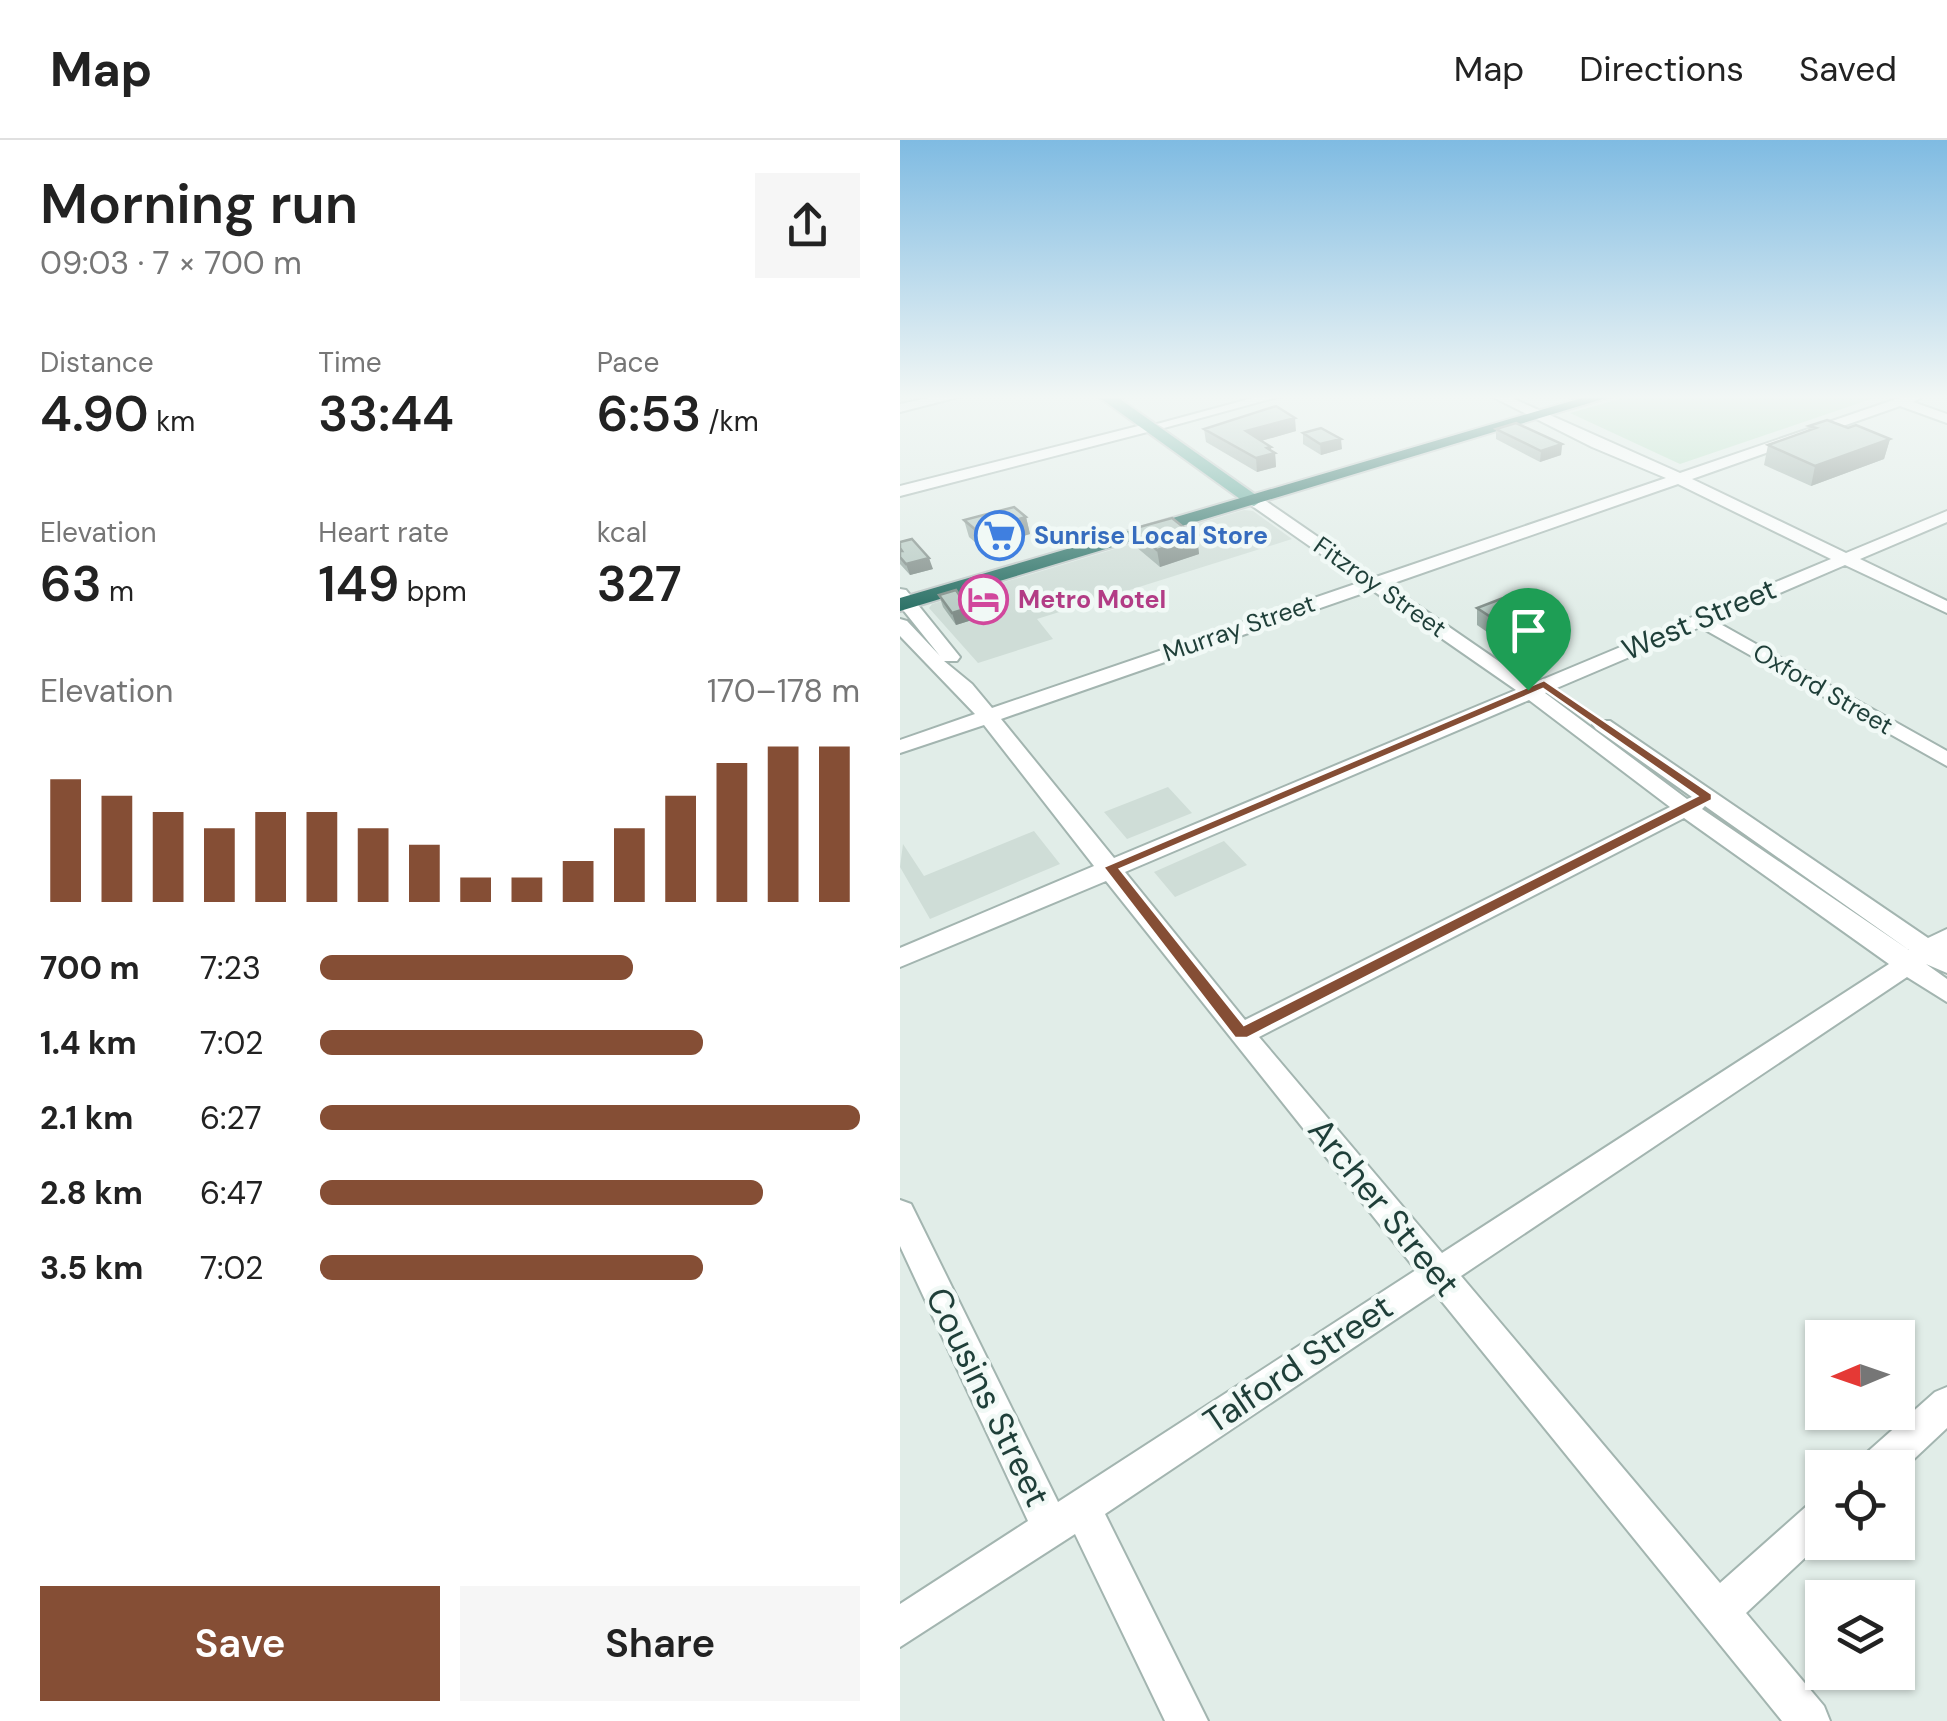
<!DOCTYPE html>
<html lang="en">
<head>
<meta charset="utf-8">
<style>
	:root { --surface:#fff; --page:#f6f6f6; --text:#222; --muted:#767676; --line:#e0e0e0; --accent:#854e35 }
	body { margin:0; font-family:"DM Sans",sans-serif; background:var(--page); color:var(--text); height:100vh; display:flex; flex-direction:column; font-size:38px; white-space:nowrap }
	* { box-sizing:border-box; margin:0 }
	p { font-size:32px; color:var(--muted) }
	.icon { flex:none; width:55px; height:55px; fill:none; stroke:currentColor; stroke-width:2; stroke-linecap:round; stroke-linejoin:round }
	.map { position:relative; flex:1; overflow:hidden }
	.sheet { display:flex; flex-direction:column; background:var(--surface); width:900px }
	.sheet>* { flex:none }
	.needle { width:65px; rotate:268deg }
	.controls { position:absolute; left:905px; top:1180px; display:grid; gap:20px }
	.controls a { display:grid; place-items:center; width:110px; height:110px; border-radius:0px; background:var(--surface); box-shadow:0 2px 8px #0004; font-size:50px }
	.pin { position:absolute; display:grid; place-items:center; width:85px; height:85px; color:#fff; margin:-102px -42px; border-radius:50% 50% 50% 0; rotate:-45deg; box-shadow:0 0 10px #0007 }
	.pin .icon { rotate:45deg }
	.round { display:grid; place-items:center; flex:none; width:105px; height:105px; border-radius:0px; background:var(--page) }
	.headline { display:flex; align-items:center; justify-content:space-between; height:170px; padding:0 40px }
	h1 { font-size:55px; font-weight:600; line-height:75px }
	.metrics { display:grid; grid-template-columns:repeat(3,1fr); gap:15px; height:170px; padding:10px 40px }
	.metrics div { display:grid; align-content:center }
	.metrics b { font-size:50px; font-weight:600 }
	.metrics small { font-size:28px; font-weight:400 }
	.metrics p { font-size:28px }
	.chart { height:280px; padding:20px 40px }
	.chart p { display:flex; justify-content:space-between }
	.chart svg { width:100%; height:180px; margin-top:10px; stroke:var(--accent); stroke-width:6 }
	.button { display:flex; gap:20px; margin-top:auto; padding:20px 40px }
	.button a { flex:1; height:115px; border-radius:0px; background:var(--accent); color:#fff; font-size:40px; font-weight:600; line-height:115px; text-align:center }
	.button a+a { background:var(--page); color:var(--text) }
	ul { padding:0 40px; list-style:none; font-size:32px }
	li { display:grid; grid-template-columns:160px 120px 1fr; align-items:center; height:75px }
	li i { height:25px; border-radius:12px; background:var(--accent) }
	header { display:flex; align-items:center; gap:60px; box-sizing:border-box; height:140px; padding:0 50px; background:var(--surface); border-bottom:2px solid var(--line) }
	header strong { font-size:48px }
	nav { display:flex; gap:55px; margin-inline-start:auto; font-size:35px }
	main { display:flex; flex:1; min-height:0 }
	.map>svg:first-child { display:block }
	.built { fill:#cfddd7 }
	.green { fill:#b7e0c5 }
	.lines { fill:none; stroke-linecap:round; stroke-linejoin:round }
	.minor-casing { stroke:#a3b5b0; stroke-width:4 }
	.major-casing { stroke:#c0c9c8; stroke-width:4 }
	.highway-casing { stroke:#c0c9c8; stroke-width:4 }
	.minor { fill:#fff; fill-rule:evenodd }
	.major { fill:#60a799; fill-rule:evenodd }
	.highway { fill:#286f64; fill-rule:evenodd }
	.wall { fill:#9eafa9 }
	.shaded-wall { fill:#818e89 }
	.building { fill:#b8cbc4; stroke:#818e89; stroke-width:2.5 }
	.route { fill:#854e35; stroke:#fff; stroke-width:2.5; fill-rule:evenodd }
	.labels { text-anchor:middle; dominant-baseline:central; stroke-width:9; stroke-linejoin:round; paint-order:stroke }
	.far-shop-label { font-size:25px; font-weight:bold; fill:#366cbe; stroke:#f1f9f6; text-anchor:start }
	.far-street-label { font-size:25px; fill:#1f3f39; stroke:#f1f9f6 }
	.far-hotel-label { font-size:25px; font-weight:bold; fill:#b23c85; stroke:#f1f9f6; text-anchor:start }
	.street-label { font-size:30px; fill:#1f3f39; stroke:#f1f9f6 }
	.near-street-label { font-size:35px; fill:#1f3f39; stroke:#f1f9f6 }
</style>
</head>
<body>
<header>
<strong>Map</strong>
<nav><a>Map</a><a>Directions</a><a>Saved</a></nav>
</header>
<main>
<section class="sheet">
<div class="headline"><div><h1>Morning run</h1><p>09:03 · 7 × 700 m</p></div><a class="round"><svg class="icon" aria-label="share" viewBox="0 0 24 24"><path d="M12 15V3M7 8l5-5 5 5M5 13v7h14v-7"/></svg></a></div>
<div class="metrics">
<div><p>Distance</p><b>4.90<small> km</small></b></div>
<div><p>Time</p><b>33:44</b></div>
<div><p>Pace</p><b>6:53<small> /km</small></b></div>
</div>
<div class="metrics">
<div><p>Elevation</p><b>63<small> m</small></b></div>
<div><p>Heart rate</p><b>149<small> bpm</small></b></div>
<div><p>kcal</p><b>327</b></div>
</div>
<div class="chart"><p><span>Elevation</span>170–178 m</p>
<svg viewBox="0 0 160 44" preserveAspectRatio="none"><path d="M5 44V14M15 44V18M25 44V22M35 44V26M45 44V22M55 44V22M65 44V26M75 44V30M85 44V38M95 44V38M105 44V34M115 44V26M125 44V18M135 44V10M145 44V6M155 44V6"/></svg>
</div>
<ul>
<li><b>700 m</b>7:23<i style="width:58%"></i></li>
<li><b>1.4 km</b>7:02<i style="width:71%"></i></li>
<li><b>2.1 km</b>6:27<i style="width:100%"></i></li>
<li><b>2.8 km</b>6:47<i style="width:82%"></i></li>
<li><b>3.5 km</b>7:02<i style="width:71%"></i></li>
</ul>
<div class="button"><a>Save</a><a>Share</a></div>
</section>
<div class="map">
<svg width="1047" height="1581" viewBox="0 0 1047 1581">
	<rect width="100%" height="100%" fill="#e1ede8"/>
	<path class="built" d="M344 370 353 371 392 399 137 479 153 499 78 523 29 468 32 464Z
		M268 647 292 673 227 699 204 672Z
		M134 691 160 724 30 779 0 727 3 704 24 736Z
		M324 701 347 725 275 757 254 732Z"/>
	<path class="green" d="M734 255H983L780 324 670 273Z"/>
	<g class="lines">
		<defs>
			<path id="minor" d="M43 255H66L0 272V264Z
				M364 255H385L264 288 257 284Z
				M589 255H605L780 333 1008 255H1026L1013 262 1047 274V283L1000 266 792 339 946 413 1047 371V382L960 419 1047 461V473L945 425 815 481 1047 611V626L800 487 645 553 787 659 792 657 696 589 693 585 696 581H710L1028 798 1047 789V833L1026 824 1047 839V862L1007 837 561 1136 820 1443 909 1364 922 1358V1402L846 1473 924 1566 930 1581H882L535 1153 205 1374 308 1581H265L175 1394 0 1507V1464L128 1381 0 1106V1060L11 1064 158 1362 516 1130 206 741 0 827V808L194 726 84 585 0 613V600L75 574 0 496V479L7 481 40 516 0 466V449L6 450 60 517 57 521H44L72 544 92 568 461 442 348 363V357H360L476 437 766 338 692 307ZM778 344 931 419 632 544 488 445ZM472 450 616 550 214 718 101 579ZM629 560 770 667 345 880 225 732ZM805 666 1009 810 802 669ZM784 678 989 824 542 1113 359 897Z
				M250 283 257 287 255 290 0 356V346Z
				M1047 1247V1288L998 1334V1328H959L964 1315 1035 1252Z"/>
			<path id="major" d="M196 255H214L363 360 354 366 347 364Z"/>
			<path id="highway" d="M692 255H716L0 471V458Z"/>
		</defs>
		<use href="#minor" class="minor-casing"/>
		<use href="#major" class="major-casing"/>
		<use href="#highway" class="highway-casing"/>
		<use href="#minor" class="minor"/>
		<use href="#major" class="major"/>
		<use href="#highway" class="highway"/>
	</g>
	<path class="wall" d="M909 286 948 288 990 299 984 319 911 346 864 325 868 305 908 291Z
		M304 289 396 291 361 301 375 313 376 327 357 332 306 302Z
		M596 289 662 304 661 315 640 322 596 299Z
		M403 293 442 309 421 315 403 304Z
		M126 377 130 394 82 408 69 397 64 380Z
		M232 389 297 398 299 414 260 427 235 406Z
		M0 402 33 429 10 435 0 424Z
		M39 455 68 468 72 480 56 485 43 467Z
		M577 468 651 487 606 505 577 485Z"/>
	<path class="shaded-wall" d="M395 278 396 291 347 305 346 291Z
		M441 299 442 309 421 315 420 304Z
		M990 299 984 319 911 346 915 326Z
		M662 304 661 315 640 322 641 311Z
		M371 307V314L375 313 376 327 357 332 356 318 367 308Z
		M126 377 130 394 82 408 77 391Z
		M297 398 299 414 260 427 257 410Z
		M29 418 33 429 10 435 6 424Z
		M68 468 72 480 56 485 52 473Z
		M652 470 651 487 606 505V487Z"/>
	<path class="building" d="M376 266 395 278 346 291 371 307 367 308 375 313 356 318 304 289Z
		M927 280 948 288 956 285 990 299 915 326 868 305 916 288 909 286Z
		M616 283 662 304 641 311 596 289Z
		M421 288 441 299 420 304 403 293Z
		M114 367 126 377 77 391 64 380Z
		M272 378 297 398 257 410 232 389Z
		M12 399 29 418 6 424 0 417V411H2L0 408V402Z
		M56 450 68 468 52 473 39 455Z
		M611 455 626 465 637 460 652 470 606 487 577 468Z"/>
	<linearGradient id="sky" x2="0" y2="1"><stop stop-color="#7fbbe2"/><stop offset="0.54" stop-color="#f2f7f5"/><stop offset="1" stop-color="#f2f7f5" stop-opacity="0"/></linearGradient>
	<rect width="1047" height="476" fill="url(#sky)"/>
	<path class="route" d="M644 540 812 654V660L347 898H335L203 727ZM643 549 797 656 344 885 220 729Z"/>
	<defs>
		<symbol id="supermarket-ring" viewBox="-11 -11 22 22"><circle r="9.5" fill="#f1f9f6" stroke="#3f7fe0" stroke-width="1.5"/><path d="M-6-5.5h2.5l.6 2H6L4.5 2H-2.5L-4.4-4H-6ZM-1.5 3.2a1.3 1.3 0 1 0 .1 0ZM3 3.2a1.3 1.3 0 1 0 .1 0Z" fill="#3f7fe0"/></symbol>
		<symbol id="hotel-ring" viewBox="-11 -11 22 22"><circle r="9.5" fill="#f1f9f6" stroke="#d1479c" stroke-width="1.5"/><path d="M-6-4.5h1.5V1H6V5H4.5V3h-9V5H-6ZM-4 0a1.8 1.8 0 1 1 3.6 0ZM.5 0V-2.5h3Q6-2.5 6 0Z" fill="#d1479c"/></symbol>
	</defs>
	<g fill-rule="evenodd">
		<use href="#supermarket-ring" x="72" y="368" width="55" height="55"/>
		<use href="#hotel-ring" x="56" y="432" width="55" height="55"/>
	</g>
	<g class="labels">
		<g class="far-shop-label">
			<text x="134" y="395">Sunrise Local Store</text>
		</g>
		<g class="far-street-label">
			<text transform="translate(480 447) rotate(35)">Fitzroy Street</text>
			<text transform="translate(339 488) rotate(-19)">Murray Street</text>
			<text transform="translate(923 549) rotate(30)">Oxford Street</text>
		</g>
		<g class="far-hotel-label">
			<text x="118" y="459">Metro Motel</text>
		</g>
		<g class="street-label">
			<text transform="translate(799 479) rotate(-23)">West Street</text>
		</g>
		<g class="near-street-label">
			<text transform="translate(484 1067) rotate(51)">Archer Street</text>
			<text transform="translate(398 1224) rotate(-34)">Talford Street</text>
			<text transform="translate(88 1257) rotate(64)">Cousins Street</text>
		</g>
	</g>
</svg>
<div class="controls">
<a><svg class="needle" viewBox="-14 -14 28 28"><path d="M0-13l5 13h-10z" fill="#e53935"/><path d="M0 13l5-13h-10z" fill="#767676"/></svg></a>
<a><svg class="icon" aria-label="locate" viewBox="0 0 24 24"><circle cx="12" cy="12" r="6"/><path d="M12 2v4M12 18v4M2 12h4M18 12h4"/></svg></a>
<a><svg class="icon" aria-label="layers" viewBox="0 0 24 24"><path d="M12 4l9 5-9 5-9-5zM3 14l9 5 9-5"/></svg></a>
</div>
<div class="pin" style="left:628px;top:550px;background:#1e9e55"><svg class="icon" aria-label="arrive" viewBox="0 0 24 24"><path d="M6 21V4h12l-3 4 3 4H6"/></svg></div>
</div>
</main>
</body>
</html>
